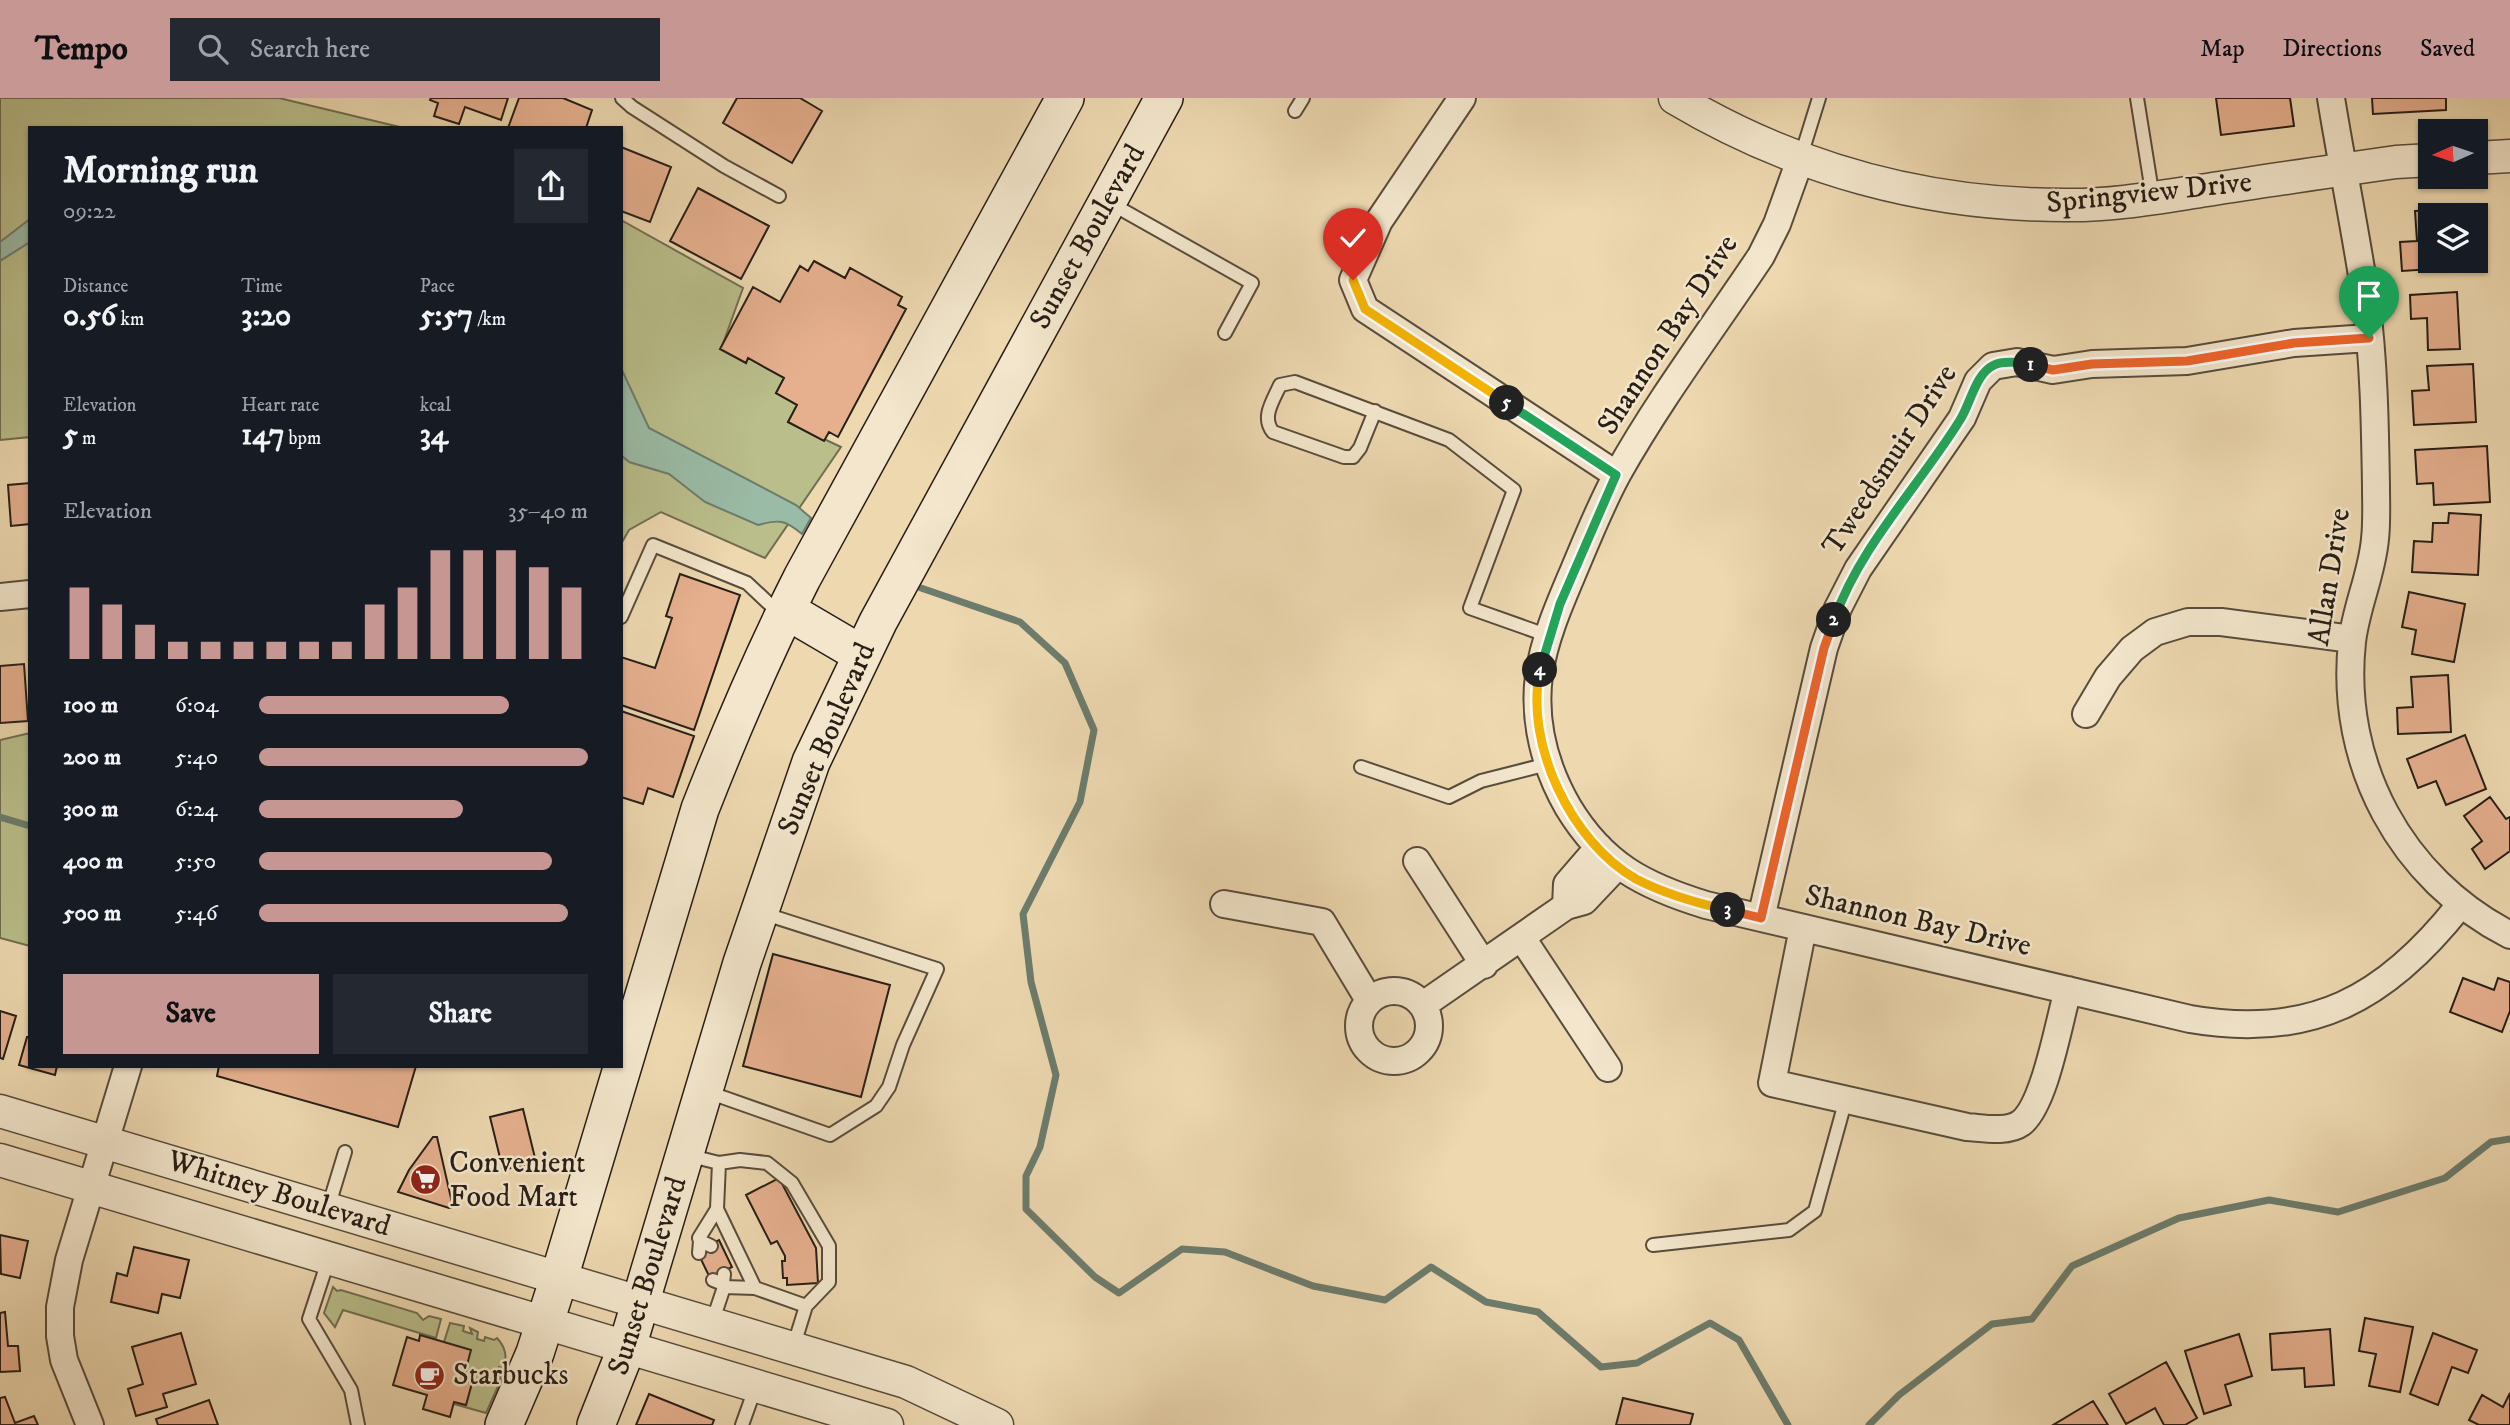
<!DOCTYPE html>
<html lang="en">
<head>
<meta charset="utf-8">
<style>
	:root { --surface:#171b24; --page:#242831; --text:#f1f3f6; --muted:#9ea1a6; --accent:#c59692 }
	body { margin:0; font-family:"IM FELL DW Pica",serif; background:var(--page); color:var(--text); height:100vh; display:flex; flex-direction:column; font-size:26px; white-space:nowrap }
	* { box-sizing:border-box; margin:0 }
	p { font-size:23px; color:var(--muted) }
	.icon { flex:none; width:38px; height:38px; fill:none; stroke:currentColor; stroke-width:2; stroke-linecap:round; stroke-linejoin:round }
	.map { position:relative; flex:1; overflow:hidden }
	.side { position:absolute; left:28px; top:28px; width:595px; height:942px; display:flex; flex-direction:column; background:var(--surface); border-radius:0px; box-shadow:0 2px 5px #0004 }
	.side>* { flex:none }
	.needle { width:46px; rotate:267deg }
	.fabs { position:absolute; left:2418px; top:21px; display:grid; gap:14px }
	.fabs a { display:grid; place-items:center; width:70px; height:70px; border-radius:0px; background:var(--surface); box-shadow:0 2px 5px #0004; font-size:35px }
	.pin { position:absolute; display:grid; place-items:center; width:60px; height:60px; color:#fff; margin:-72px -30px; border-radius:50% 50% 50% 0; rotate:-45deg; box-shadow:0 0 7px #0007 }
	.pin .icon { rotate:45deg }
	.km { position:absolute; width:35px; height:35px; margin:-18px; border-radius:50%; background:#222; color:#fff; font-size:19px; line-height:35px; text-align:center }
	.round { display:grid; place-items:center; flex:none; width:74px; height:74px; border-radius:0px; background:var(--page) }
	.headline { display:flex; align-items:center; justify-content:space-between; height:119px; padding:0 35px }
	h1 { font-size:38px; font-weight:700; line-height:52px }
	.stats { display:grid; grid-template-columns:repeat(3,1fr); gap:10px; height:119px; padding:7px 35px }
	.stats div { display:grid; align-content:center }
	.stats b { font-size:30px; font-weight:700 }
	.stats small { font-size:19px; font-weight:400 }
	.stats p { font-size:19px }
	.chart { height:196px; padding:14px 35px }
	.chart p { display:flex; justify-content:space-between }
	.chart svg { width:100%; height:126px; margin-top:7px; stroke:var(--accent); stroke-width:6 }
	.action { display:flex; gap:14px; margin-top:auto; padding:14px 35px }
	.action a { flex:1; height:80px; border-radius:0px; background:var(--accent); color:#111; font-size:28px; font-weight:700; line-height:80px; text-align:center }
	.action a+a { background:var(--page); color:var(--text) }
	ul { padding:0 35px; list-style:none; font-size:23px }
	li { display:grid; grid-template-columns:112px 84px 1fr; align-items:center; height:52px }
	li i { height:18px; border-radius:9px; background:var(--accent) }
	header { display:flex; align-items:center; gap:42px; box-sizing:border-box; height:98px; padding:0 35px; background:var(--accent); color:#111 }
	header strong { font-size:33px }
	nav { display:flex; gap:38px; margin-inline-start:auto; font-size:24px }
	.search { width:490px; height:63px; background:var(--page); display:flex; align-items:center; gap:18px; box-sizing:border-box; padding:0 24px; border-radius:0px; color:var(--muted); font-size:26px }
	.map>svg:first-child { display:block }
	.green { fill:#b9be8b; stroke:#706e50; stroke-width:2 }
	.water { fill:#9abba6; stroke:#6c7c6c; stroke-width:2 }
	.lines { fill:none; stroke-linecap:round; stroke-linejoin:round }
	.stream { stroke:#6c7c6c; stroke-width:7 }
	.building { fill:#e6b08f; stroke:#271e16; stroke-width:2 }
	.service-casing { stroke:#584c3c; stroke-width:16 }
	.minor-casing { stroke:#584c3c; stroke-width:30 }
	.tertiary-casing { stroke:#584c3c; stroke-width:35 }
	.secondary-casing { stroke:#271e16; stroke-width:40 }
	.service { stroke:#f3e6cc; stroke-width:12 }
	.minor { stroke:#f3e6cc; stroke-width:26 }
	.tertiary { stroke:#f3e6cc; stroke-width:32 }
	.secondary { stroke:#f3e6cc; stroke-width:37 }
	.split-1-casing { stroke:#fff; stroke-width:14 }
	.split-2-casing { stroke:#fff; stroke-width:14 }
	.split-3-casing { stroke:#fff; stroke-width:14 }
	.split-4-casing { stroke:#fff; stroke-width:14 }
	.split-5-casing { stroke:#fff; stroke-width:14 }
	.split-6-casing { stroke:#fff; stroke-width:14 }
	.split-1 { stroke:#f0652b; stroke-width:9 }
	.split-2 { stroke:#22a559; stroke-width:9 }
	.split-3 { stroke:#f0652b; stroke-width:9 }
	.split-4 { stroke:#f5b400; stroke-width:9 }
	.split-5 { stroke:#22a559; stroke-width:9 }
	.split-6 { stroke:#f5b400; stroke-width:9 }
	.labels { text-anchor:middle; dominant-baseline:central; stroke-width:5; stroke-linejoin:round; paint-order:stroke }
	.street-label { font-size:30px; fill:#271e16; stroke:#f3e6cc }
	.poi-label { font-size:30px; fill:#271e16; stroke:#f3e6cc; text-anchor:start }
</style>
</head>
<body>
<header>
<strong>Tempo</strong>
<div class="search"><svg class="icon" aria-label="search" viewBox="0 0 24 24"><circle cx="10" cy="10" r="6"/><path d="M15 15l6 6"/></svg>Search here</div>
<nav><a>Map</a><a>Directions</a><a>Saved</a></nav>
</header>
<div class="map">
<svg width="2510" height="1327" viewBox="0 0 2510 1327">
	<rect width="100%" height="100%" fill="#edd8b0"/>
	<filter id="stains"><feTurbulence type="fractalNoise" baseFrequency=".00286" numOctaves="4"/><feColorMatrix values="0 0 0 0 .2 0 0 0 0 .09 0 0 0 0 .02 0 0 0 .5 -.17"/></filter>
	<radialGradient id="worn" r=".72"><stop offset=".6" stop-color="#630" stop-opacity="0"/><stop offset="1" stop-color="#630" stop-opacity=".3"/></radialGradient>
	<path class="green" d="M0 0H279L404 30H30V339L0 342Z
		M621 122 743 190 721 251 746 265 748 260 784 280 776 295 797 307 788 324 841 349 765 460 661 414 629 432 621 446Z
		M30 635V848L0 840V642Z
		M333 1189 337 1193 341 1192 417 1215 423 1222 429 1218 441 1221 436 1240 343 1212 335 1229 324 1215Z
		M450 1225 464 1228 463 1233 472 1236 470 1230 478 1234 477 1241 484 1243 485 1239 494 1242 497 1240C506 1250 507 1258 504 1271L499 1269 496 1276 502 1279 501 1281 496 1279 495 1282 500 1284 486 1315 454 1306 466 1307 472 1285 463 1282 467 1272 444 1244Z"/>
	<path class="water" d="M30 121V144L0 163V144Z
		M621 270 649 330 796 407 811 420 802 436C785 422 780 421 758 427L705 404 669 376 629 364 621 357Z"/>
	<g class="lines">
		<path class="stream" d="M921 490 1020 524 1065 565 1094 632 1080 704 1023 816 1031 884 1056 977 1040 1049 1026 1078V1111L1095 1179 1119 1195 1182 1151 1225 1154 1313 1188 1385 1202 1431 1169 1486 1204 1538 1214 1601 1269 1637 1265 1710 1225 1739 1242 1788 1327
			M0 719 30 728
			M1869 1327 1899 1297 1992 1226 2032 1221 2072 1168 2179 1120 2269 1102 2338 1114 2445 1080 2491 1044 2510 1041"/>
	</g>
	<path class="building" d="M431 0H508L501 22 465 9 459 26 434 18 438 5 430 2Z
		M519 0H563L592 12 586 30H508Z
		M737 0H800L822 13 792 65 723 25Z
		M2216 0H2290L2294 28 2221 37Z
		M2372 0H2446V12L2373 16Z
		M621 49 671 69 650 124 621 113Z
		M698 90 769 128 741 181 670 143Z
		M2460 111 2461 117H2431V163H2463V169L2402 173 2400 144 2417 143 2415 113Z
		M814 163 845 180 850 170 902 199 898 207 906 211 838 339 829 334 824 343 788 324 797 307 776 295 784 280 748 260 746 265 720 251 753 189 780 204 800 168 808 173Z
		M2457 194 2460 251 2428 252 2427 220 2411 221 2410 197Z
		M2473 266 2476 324 2414 327 2412 293 2429 292 2427 268Z
		M2487 348 2490 404 2434 407 2433 385 2417 386 2415 352Z
		M30 385V426L11 428 8 387Z
		M2449 415 2481 417 2478 477 2412 474 2414 443 2432 444 2433 425H2448Z
		M680 476 740 497 694 632 621 607V559L655 570 672 520 666 518Z
		M2409 494 2465 506 2454 564 2412 556 2416 532 2402 529Z
		M24 566 28 623 0 625V568Z
		M2448 577 2451 634 2398 636 2397 610 2413 609 2411 579Z
		M621 613 694 638 673 699 648 690 643 706 621 699Z
		M2465 637 2486 691 2446 707 2436 683 2418 690 2407 661Z
		M2490 699 2506 721 2510 719V753L2485 771 2472 751 2482 743 2464 718Z
		M773 856 890 887 861 999 743 968Z
		M2463 880 2494 892 2498 880 2510 884V913L2502 934 2450 914Z
		M0 913 16 918 3 961 0 960Z
		M27 939H30V968H57L55 977 19 967Z
		M219 968H416L398 1029 217 978Z
		M523 1011 536 1064 503 1072 490 1019Z
		M433 1039H437L453 1109 449 1110 398 1094 409 1072Z
		M779 1080 816 1150 818 1185 787 1187V1180H783L782 1163H785V1158L777 1143 771 1146 746 1097Z
		M0 1137 28 1143 20 1180 1 1176Z
		M719 1142 732 1169 710 1180 697 1153Z
		M134 1149 189 1162 180 1200 162 1196 158 1215 111 1204 117 1175 127 1178Z
		M5 1214 8 1248H18L20 1273 0 1274V1215Z
		M2365 1220 2413 1229 2400 1294 2369 1288 2376 1256 2359 1253Z
		M2330 1231 2334 1287 2305 1289 2304 1270 2272 1272 2270 1236Z
		M181 1235 196 1286 163 1296 167 1309 136 1318 128 1291 143 1286 132 1249Z
		M2433 1235 2477 1252 2468 1275 2452 1269 2438 1307 2410 1296Z
		M2239 1236 2252 1278 2225 1287 2231 1307 2204 1316 2185 1253Z
		M420 1237 471 1252 463 1282 472 1285 466 1307 454 1304 450 1319 423 1311 427 1297 393 1287 407 1239 419 1243Z
		M2166 1264 2197 1320 2185 1327H2164L2155 1310 2126 1326 2109 1296Z
		M2510 1295V1327H2479L2469 1322 2482 1297 2503 1309Z
		M649 1296 714 1322 712 1327H636Z
		M5 1299 15 1325 34 1318 38 1327H0V1300Z
		M1623 1300 1693 1316 1690 1327H1616Z
		M209 1302 218 1327H158L156 1321Z
		M2093 1303 2108 1327H2053Z"/>
	<g class="lines">
		<defs>
			<path id="service" d="M622 0 632 9 724 68 779 98
				M2137 0 2153 100
				M1295 13 1303 0
				M1801 58 1819 0
				M1110 105 1252 185 1225 235
				M1375 313 1360 350 1353 359H1344L1273 334C1261 319 1273 303 1280 287L1295 284 1449 342 1514 392 1470 510 1549 538
				M621 519 653 447 747 485 780 516
				M1361 669 1449 699 1481 683 1548 666
				M705 993 830 1037 876 1008 889 989 903 947 937 871 762 815
				M687 1057 719 1065 740 1062 767 1065 792 1085 829 1148V1184L806 1208 793 1250
				M719 1065 717 1111 755 1190 806 1208
				M328 1110 345 1054
				M700 1143 699 1140 717 1111
				M1653 1147 1789 1132 1815 1113 1846 1001
				M699 1155 700 1143 711 1148
				M329 1160 309 1221 351 1292 358 1327
				M713 1182 723 1186 724 1176
				M723 1186 724 1189 755 1190
				M712 1225 724 1189
				M742 1327 756 1288"/>
			<path id="minor" d="M1462 0 1379 123 1353 182 1365 211 1617 377
				M2331 0C2342 68 2356 135 2366 203 2374 264 2375 327 2376 388 2376 406 2377 424 2375 441 2372 476 2356 509 2352 544 2339 666 2401 781 2510 837
				M1800 62 1777 126 1761 158C1713 230 1660 300 1618 375 1601 406 1588 439 1574 472 1560 505 1544 541 1539 577 1533 623 1545 669 1568 709 1603 767 1644 788 1706 807L2190 921C2311 942 2386 901 2460 807
				M0 499 30 496
				M2086 616 2108 579 2132 551 2155 534 2188 524H2221L2352 541
				M1599 749 1567 786 1566 808 1584 803 1618 767
				M1417 763 1484 867
				M1224 806 1322 824 1369 902
				M1761 820 1824 550 1838 510 1858 471 1962 320 1978 283 1993 268 2017 264 2053 272 2092 266 2187 263 2294 245 2369 240
				M1803 830 1772 985 1967 1029C1983 1030 2007 1035 2021 1025 2045 1007 2059 923 2068 892
				M1522 840 1608 970
				M1359 928a35 35 0 1 1 70 0a35 35 0 1 1-70 0Z
				M1423 907 1566 808
				M90 1327 64 1262 60 1238V1209L69 1162 128 968"/>
			<path id="tertiary" d="M1675 0C1794 71 1926 107 2064 107 2112 108 2160 99 2207 92 2270 82 2333 73 2396 64L2431 62
				M2476 60 2510 58
				M0 1013 906 1284 997 1327
				M0 1062 887 1327"/>
			<path id="secondary" d="M786 512 861 556
				M504 1327 535 1255 559 1180 700 711C731 632 764 555 802 480L1065 0
				M596 1327 627 1249 742 865 811 664 878 524 1164 0"/>
		</defs>
		<use href="#service" class="service-casing"/>
		<use href="#minor" class="minor-casing"/>
		<use href="#tertiary" class="tertiary-casing"/>
		<use href="#secondary" class="secondary-casing"/>
		<use href="#service" class="service"/>
		<use href="#minor" class="minor"/>
		<use href="#tertiary" class="tertiary"/>
		<use href="#secondary" class="secondary"/>
	</g>
	<g class="lines">
		<defs>
			<path id="split-1" d="M2031 267 2053 272 2092 266 2187 263 2294 245 2369 240"/>
			<path id="split-2" d="M1834 522C1860 448 1919 388 1960 322 1971 305 1975 276 1994 267 2005 262 2020 265 2031 267"/>
			<path id="split-3" d="M1728 812 1761 820 1824 550 1834 522"/>
			<path id="split-4" d="M1540 572C1524 645 1571 744 1636 781 1665 796 1696 805 1728 812"/>
			<path id="split-5" d="M1507 305 1616 377 1560 506 1540 572"/>
			<path id="split-6" d="M1353 182 1365 211 1507 305"/>
		</defs>
		<use href="#split-1" class="split-1-casing"/>
		<use href="#split-2" class="split-2-casing"/>
		<use href="#split-3" class="split-3-casing"/>
		<use href="#split-4" class="split-4-casing"/>
		<use href="#split-5" class="split-5-casing"/>
		<use href="#split-6" class="split-6-casing"/>
		<use href="#split-1" class="split-1"/>
		<use href="#split-2" class="split-2"/>
		<use href="#split-3" class="split-3"/>
		<use href="#split-4" class="split-4"/>
		<use href="#split-5" class="split-5"/>
		<use href="#split-6" class="split-6"/>
	</g>
	<defs>
		<symbol id="supermarket-disc" viewBox="-11 -11 22 22"><circle r="9.5" fill="#8f2418" stroke="#f3e6cc"/><path d="M-6-5.5h2.5l.6 2H6L4.5 2H-2.5L-4.4-4H-6ZM-1.5 3.2a1.3 1.3 0 1 0 .1 0ZM3 3.2a1.3 1.3 0 1 0 .1 0Z" fill="#fff"/></symbol>
		<symbol id="cafe-disc" viewBox="-11 -11 22 22"><circle r="9.5" fill="#8f2418" stroke="#f3e6cc"/><path d="M-5.5-4.5H6V0H3Q3 3.5 0 3.5H-2.5Q-5.5 3.5-5.5 0ZM3-3.2v2h1.7v-2ZM-6 4.5H4V6H-6Z" fill="#fff"/></symbol>
	</defs>
	<g fill-rule="evenodd">
		<use href="#supermarket-disc" x="408" y="1064" width="35" height="35"/>
		<use href="#cafe-disc" x="412" y="1260" width="35" height="35"/>
	</g>
	<g class="labels">
		<g class="street-label">
			<text transform="translate(2149 95) rotate(-6)">Springview Drive</text>
			<text transform="translate(1088 139) rotate(-61)">Sunset Boulevard</text>
			<text transform="translate(1668 237) rotate(-57)">Shannon Bay Drive</text>
			<text transform="translate(1890 362) rotate(-57)">Tweedsmuir Drive</text>
			<text transform="translate(2330 479) rotate(-81)">Allan Drive</text>
			<text transform="translate(827 641) rotate(-67)">Sunset Boulevard</text>
			<text transform="translate(1918 823) rotate(13)">Shannon Bay Drive</text>
			<text transform="translate(279 1096) rotate(17)">Whitney Boulevard</text>
			<text transform="translate(648 1178) rotate(-73)">Sunset Boulevard</text>
		</g>
		<g class="poi-label">
			<text x="449" y="1065">Convenient<tspan x="449" dy="34">Food Mart</tspan></text>
			<text x="453" y="1277">Starbucks</text>
		</g>
	</g>
	<rect width="100%" height="100%" filter="url(#stains)"/>
	<rect width="100%" height="100%" fill="url(#worn)"/>
</svg>
<div class="fabs">
<a><svg class="needle" viewBox="-14 -14 28 28"><path d="M0-13l5 13h-10z" fill="#e53935"/><path d="M0 13l5-13h-10z" fill="#9ea1a6"/></svg></a>
<a><svg class="icon" aria-label="layers" viewBox="0 0 24 24"><path d="M12 4l9 5-9 5-9-5zM3 14l9 5 9-5"/></svg></a>
</div>
<div class="pin" style="left:2369px;top:240px;background:#1e9e55"><svg class="icon" aria-label="arrive" viewBox="0 0 24 24"><path d="M6 21V4h12l-3 4 3 4H6"/></svg></div>
<div class="pin" style="left:1353px;top:182px;background:#d93025"><svg class="icon" aria-label="check" viewBox="0 0 24 24"><path d="M5 12l5 5 9-10"/></svg></div>
<b class="km" style="left:2031px;top:267px">1</b>
<b class="km" style="left:1834px;top:522px">2</b>
<b class="km" style="left:1728px;top:812px">3</b>
<b class="km" style="left:1540px;top:572px">4</b>
<b class="km" style="left:1507px;top:305px">5</b>
<section class="side">
<div class="headline"><div><h1>Morning run</h1><p>09:22</p></div><a class="round"><svg class="icon" aria-label="share" viewBox="0 0 24 24"><path d="M12 15V3M7 8l5-5 5 5M5 13v7h14v-7"/></svg></a></div>
<div class="stats">
<div><p>Distance</p><b>0.56<small> km</small></b></div>
<div><p>Time</p><b>3:20</b></div>
<div><p>Pace</p><b>5:57<small> /km</small></b></div>
</div>
<div class="stats">
<div><p>Elevation</p><b>5<small> m</small></b></div>
<div><p>Heart rate</p><b>147<small> bpm</small></b></div>
<div><p>kcal</p><b>34</b></div>
</div>
<div class="chart"><p><span>Elevation</span>35–40 m</p>
<svg viewBox="0 0 160 44" preserveAspectRatio="none"><path d="M5 44V19M15 44V25M25 44V32M35 44V38M45 44V38M55 44V38M65 44V38M75 44V38M85 44V38M95 44V25M105 44V19M115 44V6M125 44V6M135 44V6M145 44V12M155 44V19"/></svg>
</div>
<ul>
<li><b>100 m</b>6:04<i style="width:76%"></i></li>
<li><b>200 m</b>5:40<i style="width:100%"></i></li>
<li><b>300 m</b>6:24<i style="width:62%"></i></li>
<li><b>400 m</b>5:50<i style="width:89%"></i></li>
<li><b>500 m</b>5:46<i style="width:94%"></i></li>
</ul>
<div class="action"><a>Save</a><a>Share</a></div>
</section>
</div>
</body>
</html>
